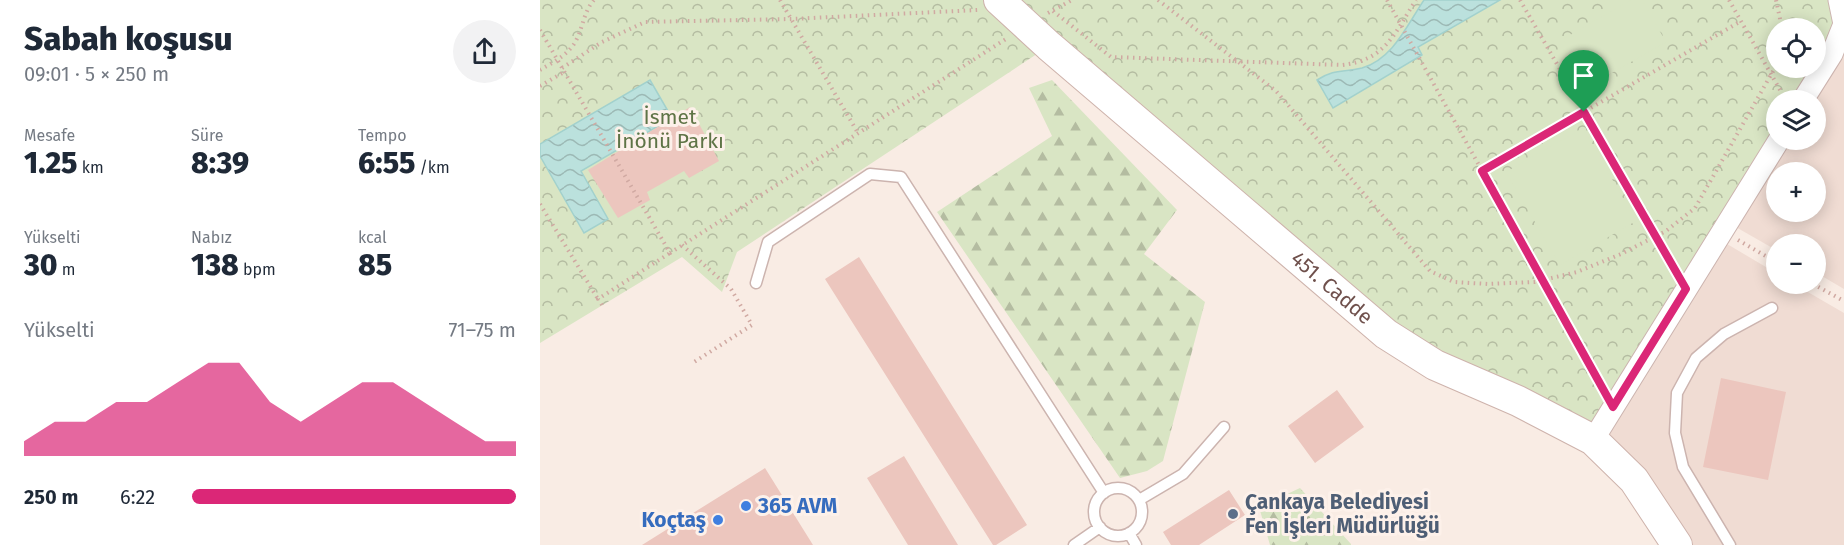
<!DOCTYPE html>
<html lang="tr">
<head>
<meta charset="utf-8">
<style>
	:root { --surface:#fff; --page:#f2f2f3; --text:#1f2937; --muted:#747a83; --accent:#db2777 }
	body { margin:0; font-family:"Fira Sans",sans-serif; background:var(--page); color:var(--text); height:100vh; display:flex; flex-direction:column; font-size:22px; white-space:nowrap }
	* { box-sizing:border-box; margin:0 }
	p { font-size:20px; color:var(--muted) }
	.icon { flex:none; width:33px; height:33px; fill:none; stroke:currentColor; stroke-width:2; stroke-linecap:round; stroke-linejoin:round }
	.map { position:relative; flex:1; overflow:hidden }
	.drawer { display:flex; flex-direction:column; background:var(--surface); width:540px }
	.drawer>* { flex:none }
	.buttons { position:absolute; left:1226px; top:18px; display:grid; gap:12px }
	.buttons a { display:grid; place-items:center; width:60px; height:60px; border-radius:50%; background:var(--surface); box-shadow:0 3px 15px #0003; font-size:30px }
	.pin { position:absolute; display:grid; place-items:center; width:51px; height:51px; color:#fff; margin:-62px -26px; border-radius:50% 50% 50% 0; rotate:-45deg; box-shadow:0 0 6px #0007 }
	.pin .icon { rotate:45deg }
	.round { display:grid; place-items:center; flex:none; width:63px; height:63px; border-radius:32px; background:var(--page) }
	.head { display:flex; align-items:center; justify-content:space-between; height:102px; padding:0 24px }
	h1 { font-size:33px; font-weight:800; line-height:45px }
	.stats { display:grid; grid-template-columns:repeat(3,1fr); gap:9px; height:102px; padding:6px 24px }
	.stats div { display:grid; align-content:center }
	.stats b { font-size:30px; font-weight:800 }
	.stats small { font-size:16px; font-weight:400 }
	.stats p { font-size:16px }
	.chart { height:168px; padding:12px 24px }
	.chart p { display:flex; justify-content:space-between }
	.chart svg { width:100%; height:108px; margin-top:6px; fill:var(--accent); opacity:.7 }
	ul { padding:0 24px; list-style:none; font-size:20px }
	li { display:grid; grid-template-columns:96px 72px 1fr; align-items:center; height:45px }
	li i { height:15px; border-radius:8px; background:var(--accent) }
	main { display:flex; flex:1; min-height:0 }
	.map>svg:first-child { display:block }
	.residential { fill:#f0dcd3; fill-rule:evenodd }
	.forest { fill:url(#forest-firs) }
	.park { fill:url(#park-crowns); fill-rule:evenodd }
	.pitch { fill:#d9e5c4 }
	.water { fill:url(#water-waves); stroke:#a2d1cd; stroke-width:1.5 }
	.building { fill:#ecc6be }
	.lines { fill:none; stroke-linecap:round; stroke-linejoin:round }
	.lane-casing { stroke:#ccb4af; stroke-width:13 }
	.street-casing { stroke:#ccb4af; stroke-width:23 }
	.secondary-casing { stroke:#ceb3ac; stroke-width:32 }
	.path { stroke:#d0a9a2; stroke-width:4; stroke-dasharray:1.5 4.5; stroke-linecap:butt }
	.lane { stroke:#fff; stroke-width:10 }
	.street { stroke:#fff; stroke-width:21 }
	.secondary { stroke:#fff; stroke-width:30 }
	.route-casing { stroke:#fff; stroke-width:12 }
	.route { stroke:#db2777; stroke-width:8 }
	.shop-dot { fill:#3f7fe0; stroke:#fdf1ea; stroke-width:2 }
	.service-dot { fill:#5c6f8a; stroke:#fdf1ea; stroke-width:2 }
	.labels { text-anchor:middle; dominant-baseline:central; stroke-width:6; stroke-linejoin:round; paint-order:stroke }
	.park-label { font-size:21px; fill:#5e7446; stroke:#fdf1ea }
	.street-label { font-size:21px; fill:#6f504c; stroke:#fdf1ea }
	.service-label { font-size:21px; font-weight:bold; fill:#4e5e75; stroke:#fdf1ea; text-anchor:start }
	.shop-label { font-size:21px; font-weight:bold; fill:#366cbe; stroke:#fdf1ea; text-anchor:start }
</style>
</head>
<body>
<main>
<section class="drawer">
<div class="head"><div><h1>Sabah koşusu</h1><p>09:01 · 5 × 250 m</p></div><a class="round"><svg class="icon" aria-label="share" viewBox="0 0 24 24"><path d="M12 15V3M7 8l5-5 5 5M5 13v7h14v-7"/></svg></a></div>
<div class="stats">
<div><p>Mesafe</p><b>1.25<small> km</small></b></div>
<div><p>Süre</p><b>8:39</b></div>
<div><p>Tempo</p><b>6:55<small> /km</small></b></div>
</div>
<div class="stats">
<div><p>Yükselti</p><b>30<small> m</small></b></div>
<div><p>Nabız</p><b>138<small> bpm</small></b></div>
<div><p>kcal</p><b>85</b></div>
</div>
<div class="chart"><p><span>Yükselti</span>71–75 m</p>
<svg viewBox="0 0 160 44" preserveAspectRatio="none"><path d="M0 44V38L10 30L20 30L30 22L40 22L50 14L60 6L70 6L80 22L90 30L100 22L110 14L120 14L130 22L140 30L150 38L160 38V44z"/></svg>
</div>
<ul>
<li><b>250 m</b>6:22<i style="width:100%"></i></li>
</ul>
</section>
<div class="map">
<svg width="1304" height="545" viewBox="0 0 1304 545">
	<defs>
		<pattern id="forest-firs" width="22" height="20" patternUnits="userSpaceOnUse" patternTransform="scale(1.5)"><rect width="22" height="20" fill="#d9e5c4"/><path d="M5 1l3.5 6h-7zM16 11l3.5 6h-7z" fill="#b4bca1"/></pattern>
		<pattern id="park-crowns" width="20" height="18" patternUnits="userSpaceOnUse" patternTransform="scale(1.5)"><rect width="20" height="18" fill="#d9e5c4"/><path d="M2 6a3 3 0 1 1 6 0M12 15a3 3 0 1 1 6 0" fill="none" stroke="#b4bca1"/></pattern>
		<pattern id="water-waves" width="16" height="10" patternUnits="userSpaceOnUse" patternTransform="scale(1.5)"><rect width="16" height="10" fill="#bbe1dd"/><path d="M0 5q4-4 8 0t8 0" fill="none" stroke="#9cb9b5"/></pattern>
	</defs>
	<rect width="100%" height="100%" fill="#f9ece4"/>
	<path class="residential" d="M1304 0V289L1275 272V244H1236V250L1187 222 1239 140H1275V100ZM1236 172H1275V212H1236Z
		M1177 238 1236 273V284H1254L1304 313V545H1137L1053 440Z"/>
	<path class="forest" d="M512 80 637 210 604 254 665 302 623 461 607 471 580 478 397 212 512 136 489 88Z
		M760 488 811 544V545H730L719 507Z"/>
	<path class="park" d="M0 0H1299L1304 24 1263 100H1236V140L1053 440 895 365 509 46 197 252 182 292 142 257 0 343ZM1236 28H1275V68H1236Z"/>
	<path class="pitch" d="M1091 0H1102L1126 42 1049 86 1023 39Z
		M1043 128 1096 221 1020 265 966 172Z"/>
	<path class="water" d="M884 0H960L878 47 882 55 793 108 777 80C796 68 803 73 822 68 853 59 867 25 884 0Z
		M110 80 132 118 41 171 68 219 44 233 0 156V144Z"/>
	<path class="building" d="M150 107 179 161 149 178 144 171 137 175 107 192 110 200 78 218 48 170Z
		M319 257 487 525 456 545H453L285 279Z
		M1181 378 1246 392 1228 480 1163 467Z
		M797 390 824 427 775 463 748 426Z
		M364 456 418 545H368L327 478Z
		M225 468 273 545H102Z
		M689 490 705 515 659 545H631L623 532Z"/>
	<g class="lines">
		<defs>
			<path id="lane" d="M216 283 228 242 330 174 361 177 564 493
				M554 512a24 24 0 1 1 48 0a24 24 0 1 1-48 0Z
				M599 500 643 474 684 427
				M589 533 596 545
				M534 545 560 527
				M1190 545 1143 467 1135 433 1137 393 1156 358 1184 334 1232 308"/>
			<path id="street" d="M1263 100 1292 54 1304 24 1299 0
				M1053 440 1239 140"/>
			<g id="secondary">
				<path id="s1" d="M459 0 509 46 846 334 895 365 978 401 1053 440 1094 480 1137 545"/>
			</g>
		</defs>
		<use href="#lane" class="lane-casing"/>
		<use href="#street" class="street-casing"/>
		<use href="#secondary" class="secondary-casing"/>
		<path class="path" d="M240 0 318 133
			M618 0 736 91 890 271 914 282 948 284 995 282 1037 272 1081 254 1126 231 1155 208 1236 66
			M847 0 1063 388
			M980 0 1136 270
			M1189 0 1244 97
			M1236 0 1242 28
			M513 11 571 57 802 65C846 60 854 34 876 0
			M508 13 532 0
			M0 30 130 253 466 39
			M22 68 62 42 105 22 251 19 438 10
			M0 70C12 63 26 56 34 44 43 30 43 12 54 0
			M0 86 24 72
			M942 171 1201 21
			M0 204 58 299
			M1198 240 1236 262
			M142 245 191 289 212 325 151 364
			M1273 284 1304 301
			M62 305 58 299 130 253"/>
		<use href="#lane" class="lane"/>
		<use href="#street" class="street"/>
		<use href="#secondary" class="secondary"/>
	</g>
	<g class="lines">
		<defs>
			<path id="route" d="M1044 112 1146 289 1073 407 942 171Z"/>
		</defs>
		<use href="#route" class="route-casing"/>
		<use href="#route" class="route"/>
	</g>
	<g class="shop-dot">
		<circle cx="206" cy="506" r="6"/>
		<circle cx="178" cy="520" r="6"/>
	</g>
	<circle class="service-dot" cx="693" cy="514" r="6"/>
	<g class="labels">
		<g class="park-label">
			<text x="130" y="117">İsmet<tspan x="130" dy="24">İnönü Parkı</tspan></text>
		</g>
		<g class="street-label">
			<text stroke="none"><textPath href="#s1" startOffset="440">451. Cadde</textPath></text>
		</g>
		<g class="service-label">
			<text x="705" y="502">Çankaya Belediyesi<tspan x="705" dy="24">Fen İşleri Müdürlüğü</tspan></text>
		</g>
		<g class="shop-label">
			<text x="218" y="506">365 AVM</text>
			<text x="166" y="520" text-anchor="end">Koçtaş</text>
		</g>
	</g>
</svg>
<div class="buttons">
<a><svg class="icon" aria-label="locate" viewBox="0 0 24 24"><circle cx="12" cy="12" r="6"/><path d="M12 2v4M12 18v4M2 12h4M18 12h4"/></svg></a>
<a><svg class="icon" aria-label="layers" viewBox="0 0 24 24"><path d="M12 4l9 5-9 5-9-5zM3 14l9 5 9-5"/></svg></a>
<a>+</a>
<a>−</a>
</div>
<div class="pin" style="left:1044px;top:112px;background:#1e9e55"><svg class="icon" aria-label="arrive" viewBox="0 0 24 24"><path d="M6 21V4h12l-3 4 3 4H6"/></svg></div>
</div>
</main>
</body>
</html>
